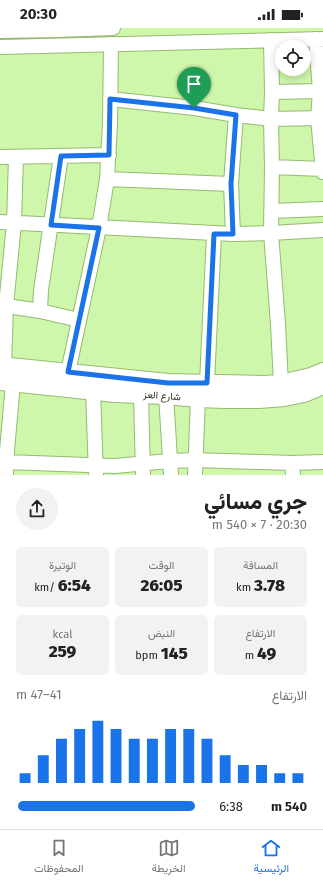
<!DOCTYPE html>
<html lang="ar">
<head>
<meta charset="utf-8">
<style>
	:root { --surface:#fff; --page:#f2f2f2; --text:#222; --muted:#767676; --line:#e0e0e0; --accent:#1a73e8 }
	body { margin:0; font-family:"Fira Sans",Vazirmatn,sans-serif; background:var(--page); color:var(--text); direction:rtl; height:100vh; display:flex; flex-direction:column; font-size:15px; white-space:nowrap }
	* { box-sizing:border-box; margin:0 }
	p { font-size:13px; color:var(--muted) }
	.icon { flex:none; width:22px; height:22px; fill:none; stroke:currentColor; stroke-width:2; stroke-linecap:round; stroke-linejoin:round }
	.map { position:relative; height:447px; overflow:hidden; direction:ltr }
	.panel { display:flex; flex-direction:column; background:var(--surface); flex:1 }
	.panel>* { flex:none }
	.buttons { position:absolute; left:275px; top:12px; display:grid; gap:8px }
	.buttons a { display:grid; place-items:center; width:36px; height:36px; border-radius:50%; background:var(--surface); box-shadow:0 2px 10px #0003; font-size:20px }
	.pin { position:absolute; display:grid; place-items:center; width:34px; height:34px; color:#fff; margin:-41px -17px; border-radius:50% 50% 50% 0; rotate:-45deg; box-shadow:0 0 4px #0007 }
	.pin .icon { rotate:45deg }
	.round { display:grid; place-items:center; flex:none; width:42px; height:42px; border-radius:21px; background:var(--page) }
	.head { display:flex; align-items:center; justify-content:space-between; height:68px; padding:0 16px }
	h1 { font-size:22px; font-weight:800; line-height:30px }
	.metrics { display:grid; grid-template-columns:repeat(3,1fr); gap:6px; height:68px; padding:4px 16px }
	.metrics div { display:grid; align-content:center; border-radius:6px; background:var(--page); text-align:center }
	.metrics b { font-size:17px; font-weight:800 }
	.metrics small { font-size:11px; font-weight:400 }
	.metrics p { font-size:11px }
	.chart { height:112px; padding:8px 16px }
	.chart p { display:flex; justify-content:space-between }
	.chart svg { width:100%; height:72px; margin-top:4px; stroke:var(--accent); stroke-width:6 }
	ul { padding:0 16px; list-style:none; font-size:13px }
	li { display:grid; grid-template-columns:64px 48px 1fr; align-items:center; height:30px }
	li i { height:10px; border-radius:5px; background:var(--accent) }
	.status { display:flex; justify-content:space-between; align-items:center; height:28px; padding:0 20px; background:var(--surface); direction:ltr }
	.status svg { height:11px; fill:currentColor }
	.tab-bar { display:flex; justify-content:space-around; align-items:center; height:56px; border-top:1px solid var(--line); background:var(--surface); font-size:11px; color:var(--muted) }
	.tab-bar a { display:grid; justify-items:center; gap:2px }
	.tab-bar .active { color:var(--accent) }
	.map>svg:first-child { display:block }
	.lines { fill:none; stroke-linecap:round; stroke-linejoin:round }
	.minor-casing { stroke:#95ba71; stroke-width:16 }
	.major-casing { stroke:#95ba71; stroke-width:20 }
	.minor { stroke:#fff; stroke-width:14 }
	.major { stroke:#fff; stroke-width:18 }
	.route-casing { stroke:#fff; stroke-width:8 }
	.route { stroke:#1a73e8; stroke-width:5 }
	.labels { text-anchor:middle; dominant-baseline:central; stroke-width:3; stroke-linejoin:round; paint-order:stroke }
	.street-label { font-size:10px; fill:#233214; stroke:#fff }
</style>
</head>
<body>
<div class="status"><b>20:30</b><svg viewBox="0 0 49 12"><path d="M0 12V9h3v3zM5 12V6h3v6zM10 12V3h3v9zM15 12V0h3v12zM26 1h20v11H26zM47 4h2v5h-2z"/></svg></div>
<div class="map">
<svg width="323" height="447" viewBox="0 0 323 447">
	<rect width="100%" height="100%" fill="#cff7ab"/>
	<g class="lines">
		<defs>
			<path id="minor" d="M0 3 58 2 113 0
				M316 11 320 63 318 90 323 144
				M271 12 272 64 271 91 272 139 271 205 278 296 281 356
				M0 19 323 11
				M272 64 323 63
				M110 71 194 80 236 87 271 91 323 90
				M0 129 109 127
				M272 139 323 141
				M107 151 231 156
				M271 183 323 181
				M0 194 233 206 271 205 323 202
				M233 206 231 156 236 87
				M0 277 40 283 41 262 61 128
				M40 283 79 292
				M4 339 6 278 14 195 16 129
				M68 344 99 200 107 151 110 96 111 16
				M207 355 214 206
				M93 363 96 447
				M141 366 143 447
				M166 367 171 447
				M6 434 115 438 169 433 195 432 292 435 323 434
				M292 435 293 447
				M6 447V434L13 355
				M195 447 198 370"/>
			<path id="major" d="M0 338 168 355 264 357 281 356 311 349 323 344
				M0 353 115 365 166 367 198 370 225 371H259L284 369 304 365 323 357"/>
		</defs>
		<use href="#minor" class="minor-casing"/>
		<use href="#major" class="major-casing"/>
		<use href="#minor" class="minor"/>
		<use href="#major" class="major"/>
	</g>
	<g class="lines">
		<defs>
			<path id="route" d="M110 71 194 80 236 87 231 156 233 206H214L207 355H168L68 344 99 200 51 197 61 128 109 127Z"/>
		</defs>
		<use href="#route" class="route-casing"/>
		<use href="#route" class="route"/>
	</g>
	<g class="labels">
		<g class="street-label">
			<text transform="translate(162 368) rotate(4)">شارع العز</text>
		</g>
	</g>
</svg>
<div class="buttons">
<a><svg class="icon" aria-label="locate" viewBox="0 0 24 24"><circle cx="12" cy="12" r="6"/><path d="M12 2v4M12 18v4M2 12h4M18 12h4"/></svg></a>
</div>
<div class="pin" style="left:194px;top:80px;background:#1e9e55"><svg class="icon" aria-label="arrive" viewBox="0 0 24 24"><path d="M6 21V4h12l-3 4 3 4H6"/></svg></div>
</div>
<section class="panel">
<div class="head"><div><h1>جري مسائي</h1><p>20:30 · 7 × 540 m</p></div><a class="round"><svg class="icon" aria-label="share" viewBox="0 0 24 24"><path d="M12 15V3M7 8l5-5 5 5M5 13v7h14v-7"/></svg></a></div>
<div class="metrics">
<div><p>المسافة</p><b>3.78<small> km</small></b></div>
<div><p>الوقت</p><b>26:05</b></div>
<div><p>الوتيرة</p><b>6:54<small> /km</small></b></div>
</div>
<div class="metrics">
<div><p>الارتفاع</p><b>49<small> m</small></b></div>
<div><p>النبض</p><b>145<small> bpm</small></b></div>
<div><p>kcal</p><b>259</b></div>
</div>
<div class="chart"><p><span>الارتفاع</span>41–47 m</p>
<svg viewBox="0 0 160 44" preserveAspectRatio="none"><path d="M5 44V38M15 44V27M25 44V17M35 44V11M45 44V6M55 44V11M65 44V17M75 44V17M85 44V11M95 44V11M105 44V17M115 44V27M125 44V33M135 44V33M145 44V38M155 44V38"/></svg>
</div>
<ul>
<li><b>540 m</b>6:38<i style="width:99%"></i></li>
</ul>
</section>
<nav class="tab-bar">
<a class="active"><svg class="icon" aria-label="home" viewBox="0 0 24 24"><path d="M3 11l9-7 9 7M6 9v11h12V9"/></svg>الرئيسية</a>
<a><svg class="icon" aria-label="map" viewBox="0 0 24 24"><path d="M3 6l6-2 6 2 6-2v14l-6 2-6-2-6 2zM9 4v14M15 6v14"/></svg>الخريطة</a>
<a><svg class="icon" aria-label="saved" viewBox="0 0 24 24"><path d="M7 4h10v16l-5-4-5 4z"/></svg>المحفوظات</a>
</nav>
</body>
</html>
